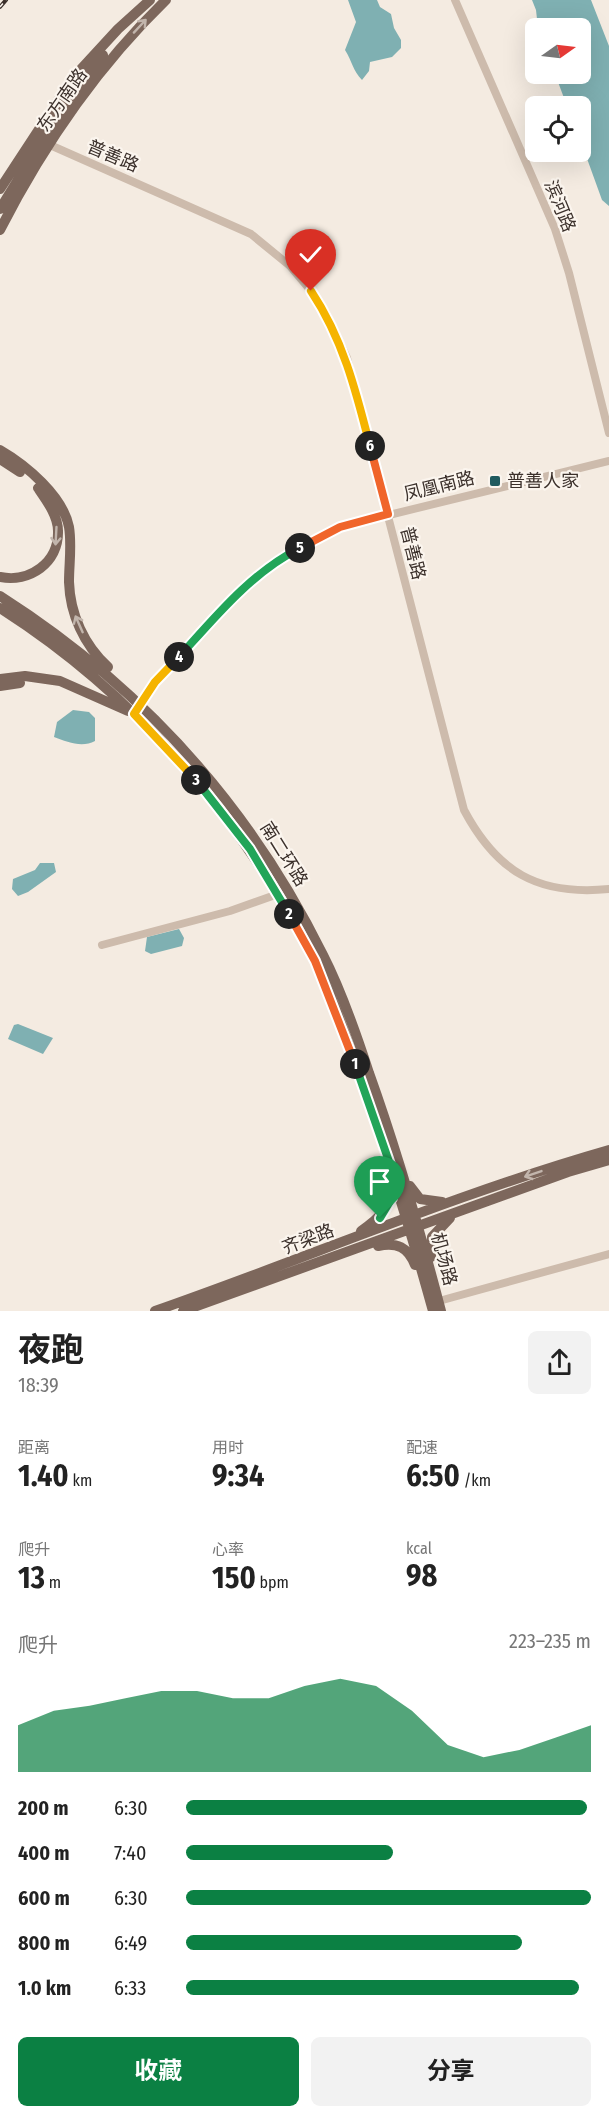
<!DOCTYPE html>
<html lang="zh">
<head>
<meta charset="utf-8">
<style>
	:root { --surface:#fff; --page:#f2f2f2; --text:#222; --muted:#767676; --accent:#0b8043 }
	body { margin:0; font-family:"Fira Sans Condensed","Noto Sans SC",sans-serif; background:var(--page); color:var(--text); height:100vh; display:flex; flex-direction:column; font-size:22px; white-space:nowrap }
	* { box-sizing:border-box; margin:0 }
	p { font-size:20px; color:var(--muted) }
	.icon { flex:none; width:33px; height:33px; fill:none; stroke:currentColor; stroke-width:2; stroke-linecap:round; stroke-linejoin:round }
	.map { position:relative; height:1311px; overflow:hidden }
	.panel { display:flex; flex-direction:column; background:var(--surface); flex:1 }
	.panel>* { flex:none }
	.needle { width:39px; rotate:76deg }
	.tools { position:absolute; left:525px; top:18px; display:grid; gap:12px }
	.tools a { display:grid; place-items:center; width:66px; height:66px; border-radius:9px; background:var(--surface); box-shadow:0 6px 24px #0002; font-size:30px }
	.pin { position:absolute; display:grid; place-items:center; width:51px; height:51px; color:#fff; margin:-62px -26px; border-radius:50% 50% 50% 0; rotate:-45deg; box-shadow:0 0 6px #0007 }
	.pin .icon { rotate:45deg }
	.km { position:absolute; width:30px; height:30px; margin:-15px; border-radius:50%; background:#222; color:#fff; font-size:16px; line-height:30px; text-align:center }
	.round { display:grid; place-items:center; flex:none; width:63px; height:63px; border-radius:9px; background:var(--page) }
	.summary { display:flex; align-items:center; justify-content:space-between; height:102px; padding:0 18px }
	h1 { font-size:33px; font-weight:700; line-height:45px }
	.figures { display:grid; grid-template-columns:repeat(3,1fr); gap:9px; height:102px; padding:6px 18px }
	.figures div { display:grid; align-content:center }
	.figures b { font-size:30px; font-weight:700 }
	.figures small { font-size:16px; font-weight:400 }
	.figures p { font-size:16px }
	.chart { height:168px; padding:12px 18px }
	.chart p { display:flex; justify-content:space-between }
	.chart svg { width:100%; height:108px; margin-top:6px; fill:var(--accent); opacity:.7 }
	.cta { display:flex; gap:12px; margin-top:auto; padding:12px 18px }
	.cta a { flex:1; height:69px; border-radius:9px; background:var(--accent); color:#fff; font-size:24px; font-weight:700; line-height:69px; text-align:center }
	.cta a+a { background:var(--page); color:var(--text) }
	ul { padding:0 18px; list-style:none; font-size:20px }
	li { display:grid; grid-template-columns:96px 72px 1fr; align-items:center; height:45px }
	li i { height:15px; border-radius:8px; background:var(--accent) }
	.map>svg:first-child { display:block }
	.water { fill:#7fb0b2 }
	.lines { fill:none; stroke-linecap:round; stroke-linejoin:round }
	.minor { stroke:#cdbbac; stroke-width:8 }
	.major { stroke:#7d675c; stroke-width:10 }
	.rail-casing { stroke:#3b302b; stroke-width:4 }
	.rail { stroke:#fbf5ee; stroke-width:1.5; stroke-dasharray:4.5; stroke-linecap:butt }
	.oneway { stroke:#c2b5ac }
	.split-1-casing { stroke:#fff; stroke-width:12 }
	.split-2-casing { stroke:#fff; stroke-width:12 }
	.split-3-casing { stroke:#fff; stroke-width:12 }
	.split-4-casing { stroke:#fff; stroke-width:12 }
	.split-5-casing { stroke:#fff; stroke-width:12 }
	.split-6-casing { stroke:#fff; stroke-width:12 }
	.split-7-casing { stroke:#fff; stroke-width:12 }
	.split-1 { stroke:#22a559; stroke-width:8 }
	.split-2 { stroke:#f0652b; stroke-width:8 }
	.split-3 { stroke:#22a559; stroke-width:8 }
	.split-4 { stroke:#f5b400; stroke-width:8 }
	.split-5 { stroke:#22a559; stroke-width:8 }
	.split-6 { stroke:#f0652b; stroke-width:8 }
	.split-7 { stroke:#f5b400; stroke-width:8 }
	.poi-dot { fill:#1f5a5e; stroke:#fbf5ee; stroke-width:2 }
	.labels { text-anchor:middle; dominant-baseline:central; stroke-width:4.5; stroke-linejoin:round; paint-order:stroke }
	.street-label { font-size:18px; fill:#3b302b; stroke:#fbf5ee }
	.poi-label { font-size:18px; fill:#3b302b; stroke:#fbf5ee; text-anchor:start }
</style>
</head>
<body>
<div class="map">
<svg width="609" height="1311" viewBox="0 0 609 1311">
	<rect width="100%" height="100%" fill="#f4ebe1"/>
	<path class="water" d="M348 0H377L380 7 391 14 394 28 401 40V48L392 57 370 62 369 71 362 80C353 71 352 61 345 50L356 22Z
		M532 0H591L609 46V206L602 200 581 142 580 106H567L555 74H580V28H538L536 10Z
		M73 710 89 712 95 718V741C82 748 67 742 54 737L57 722Z
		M40 863H54L56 872 28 892 18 896 12 889 13 879 35 870Z
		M179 929 184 938 182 946 151 954 145 951 147 937Z
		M18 1024 53 1038 43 1054 8 1039 14 1025Z"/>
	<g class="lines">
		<path class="minor" d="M455 0 555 229 569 273 609 433
			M50 145 251 234 290 266 311 291 326 313 347 358 464 810C497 872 538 896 609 889
			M137 709 155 682 241 589 283 556 340 527 609 461
			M102 945 230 911 278 894
			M439 1301 609 1254"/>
		<path class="major" d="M0 189 72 79 118 29 150 0
			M0 209 50 128 103 55
			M0 230C43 146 98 66 166 0
			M0 450C26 465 63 496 69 527 72 545 69 564 69 582 70 614 84 645 108 667
			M0 459 20 472
			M0 577C29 583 59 563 58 531 58 516 47 501 38 488
			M0 596C141 686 249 805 323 955 342 992 356 1033 369 1073 397 1151 420 1231 441 1311
			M0 608C135 694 241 817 314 959 334 999 348 1043 363 1086 389 1160 412 1235 433 1311
			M0 679 25 676 60 681 128 711
			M0 686 20 683
			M410 1186 420 1199 442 1202
			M361 1231C381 1217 391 1207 393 1182
			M378 1246C397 1242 408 1247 415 1265
			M431 1257 432 1237 450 1218
			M155 1311C307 1258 455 1194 609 1150
			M183 1311 568 1172 609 1160"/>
		<defs>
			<path id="rail" d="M0 7 6 0"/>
		</defs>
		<use href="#rail" class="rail-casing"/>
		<use href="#rail" class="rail"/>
	</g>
	<defs><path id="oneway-shaft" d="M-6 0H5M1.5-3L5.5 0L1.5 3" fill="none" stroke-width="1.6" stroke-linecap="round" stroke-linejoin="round" transform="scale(1.5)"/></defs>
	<g class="oneway">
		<use href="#oneway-shaft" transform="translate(140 26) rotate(-47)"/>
		<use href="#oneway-shaft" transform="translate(56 536) rotate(93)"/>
		<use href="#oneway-shaft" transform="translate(79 624) rotate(-114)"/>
		<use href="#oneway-shaft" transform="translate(533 1174) rotate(161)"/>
	</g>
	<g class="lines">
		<defs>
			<path id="split-1" d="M355 1064 393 1173 392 1198 380 1218"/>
			<path id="split-2" d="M289 914 315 961 355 1064"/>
			<path id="split-3" d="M196 780 250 849 289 914"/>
			<path id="split-4" d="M179 657 155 682 134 714 196 780"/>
			<path id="split-5" d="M179 657C216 616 251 573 300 548"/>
			<path id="split-6" d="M300 548 340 527 388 514 370 446"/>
			<path id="split-7" d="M311 291C343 339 356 391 370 446"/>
		</defs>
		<use href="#split-1" class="split-1-casing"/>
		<use href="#split-2" class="split-2-casing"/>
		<use href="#split-3" class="split-3-casing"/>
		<use href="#split-4" class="split-4-casing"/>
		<use href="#split-5" class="split-5-casing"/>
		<use href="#split-6" class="split-6-casing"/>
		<use href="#split-7" class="split-7-casing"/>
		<use href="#split-1" class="split-1"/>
		<use href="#split-2" class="split-2"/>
		<use href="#split-3" class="split-3"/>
		<use href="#split-4" class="split-4"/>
		<use href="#split-5" class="split-5"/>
		<use href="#split-6" class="split-6"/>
		<use href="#split-7" class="split-7"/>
	</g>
	<rect class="poi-dot" x="489" y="475" width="12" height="12" rx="3"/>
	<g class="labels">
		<g class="street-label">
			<text transform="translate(62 100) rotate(-55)">东方南路</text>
			<text transform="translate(113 156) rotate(23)">普善路</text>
			<text transform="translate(560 206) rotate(68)">滨河路</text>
			<text transform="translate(439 486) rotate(-14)">凤凰南路</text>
			<text transform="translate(413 553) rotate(76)">普善路</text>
			<text transform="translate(284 854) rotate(58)">南二环路</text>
			<text transform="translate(308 1239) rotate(-21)">齐梁路</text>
			<text transform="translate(444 1259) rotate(75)">机场路</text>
		</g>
		<g class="poi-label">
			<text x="507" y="481">普善人家</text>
		</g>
	</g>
</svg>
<div class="tools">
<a><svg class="needle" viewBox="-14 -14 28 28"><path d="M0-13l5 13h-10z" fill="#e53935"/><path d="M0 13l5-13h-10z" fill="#767676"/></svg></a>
<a><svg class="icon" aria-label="locate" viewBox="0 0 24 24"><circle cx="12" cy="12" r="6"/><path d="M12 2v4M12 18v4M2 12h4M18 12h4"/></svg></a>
</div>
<div class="pin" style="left:380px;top:1218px;background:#1e9e55"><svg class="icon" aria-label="arrive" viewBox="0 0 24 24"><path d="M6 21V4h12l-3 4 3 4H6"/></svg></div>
<div class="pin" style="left:311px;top:291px;background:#d93025"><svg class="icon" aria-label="check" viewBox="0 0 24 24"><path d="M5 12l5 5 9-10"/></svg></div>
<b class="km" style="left:355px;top:1064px">1</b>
<b class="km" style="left:289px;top:914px">2</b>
<b class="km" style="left:196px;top:780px">3</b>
<b class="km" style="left:179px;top:657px">4</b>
<b class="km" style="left:300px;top:548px">5</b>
<b class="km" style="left:370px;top:446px">6</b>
</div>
<section class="panel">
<div class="summary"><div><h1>夜跑</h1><p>18:39</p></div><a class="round"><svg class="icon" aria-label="share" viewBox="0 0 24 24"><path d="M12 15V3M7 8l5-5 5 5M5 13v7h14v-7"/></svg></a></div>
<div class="figures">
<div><p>距离</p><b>1.40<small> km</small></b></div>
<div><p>用时</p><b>9:34</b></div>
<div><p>配速</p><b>6:50<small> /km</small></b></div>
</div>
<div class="figures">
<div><p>爬升</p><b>13<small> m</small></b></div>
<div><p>心率</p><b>150<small> bpm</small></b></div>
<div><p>kcal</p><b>98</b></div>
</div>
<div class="chart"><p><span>爬升</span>223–235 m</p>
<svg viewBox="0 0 160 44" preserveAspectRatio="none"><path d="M0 44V25L10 19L20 17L30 14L40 11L50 11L60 14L70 14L80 9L90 6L100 9L110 19L120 33L130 38L140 35L150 30L160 25V44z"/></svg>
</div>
<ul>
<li><b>200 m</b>6:30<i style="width:99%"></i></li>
<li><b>400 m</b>7:40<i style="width:51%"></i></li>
<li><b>600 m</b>6:30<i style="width:100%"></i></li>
<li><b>800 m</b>6:49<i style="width:83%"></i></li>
<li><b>1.0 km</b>6:33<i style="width:97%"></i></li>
</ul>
<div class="cta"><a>收藏</a><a>分享</a></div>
</section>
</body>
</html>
